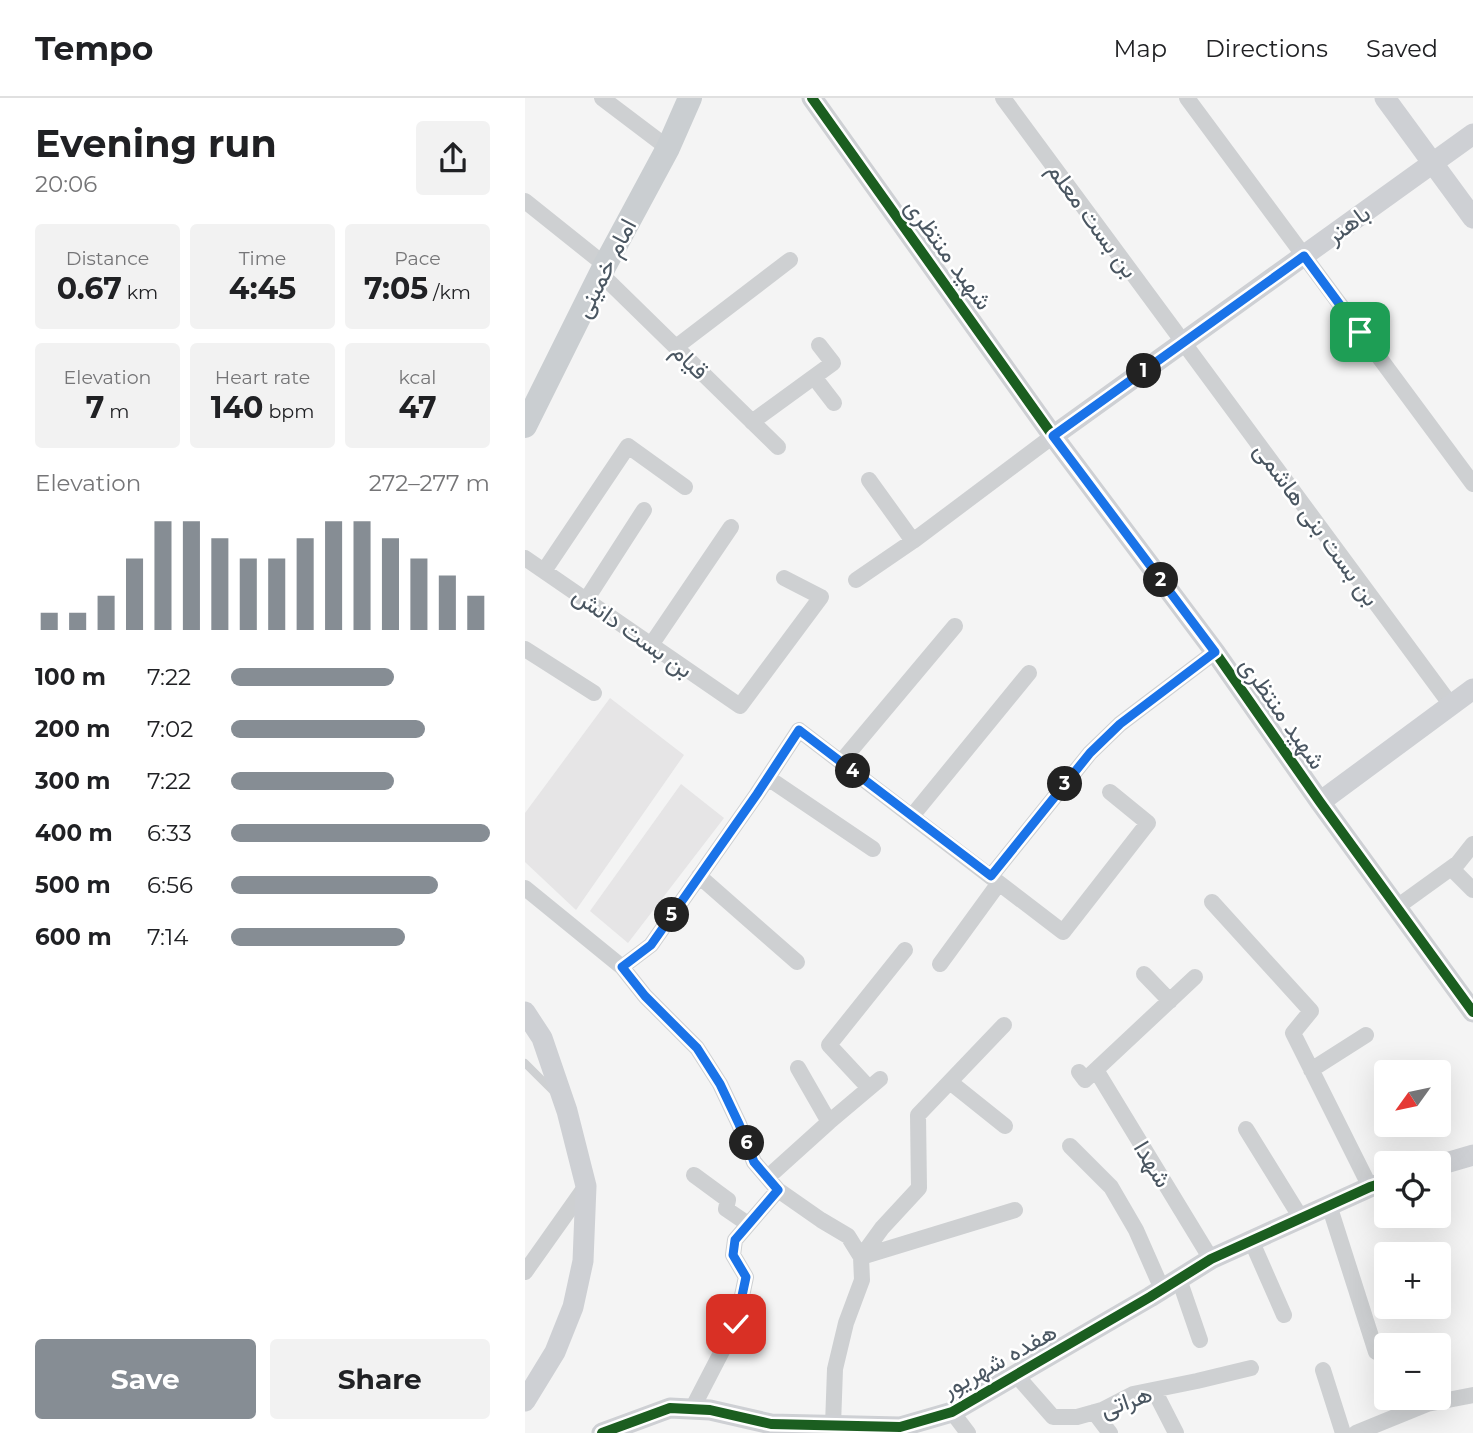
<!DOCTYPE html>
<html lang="en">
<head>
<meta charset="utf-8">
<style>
	:root { --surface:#fff; --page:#f2f2f2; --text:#202124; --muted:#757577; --line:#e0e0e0; --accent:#868d94 }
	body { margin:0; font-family:Montserrat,Vazirmatn,sans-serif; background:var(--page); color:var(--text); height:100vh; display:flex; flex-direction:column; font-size:26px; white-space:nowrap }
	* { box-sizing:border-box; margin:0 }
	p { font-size:23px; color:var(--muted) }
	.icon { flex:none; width:38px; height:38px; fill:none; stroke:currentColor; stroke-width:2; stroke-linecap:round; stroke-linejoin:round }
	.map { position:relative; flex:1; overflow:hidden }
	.side { display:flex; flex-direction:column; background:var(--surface); width:525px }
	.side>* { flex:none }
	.needle { width:46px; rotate:237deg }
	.buttons { position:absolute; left:849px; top:962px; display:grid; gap:14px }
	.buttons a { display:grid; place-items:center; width:77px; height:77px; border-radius:7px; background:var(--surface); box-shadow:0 7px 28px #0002; font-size:35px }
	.pin { position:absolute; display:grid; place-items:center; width:60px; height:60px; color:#fff; margin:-30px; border-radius:14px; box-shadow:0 4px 10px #0006 }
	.km { position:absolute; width:35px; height:35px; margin:-18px; border-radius:50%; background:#222; color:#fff; font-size:19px; line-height:35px; text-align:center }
	.round { display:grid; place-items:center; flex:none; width:74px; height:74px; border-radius:7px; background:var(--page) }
	.summary { display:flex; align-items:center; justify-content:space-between; height:119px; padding:0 35px }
	h1 { font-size:38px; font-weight:700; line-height:52px }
	.stats { display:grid; grid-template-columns:repeat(3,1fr); gap:10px; height:119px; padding:7px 35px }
	.stats div { display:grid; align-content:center; border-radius:7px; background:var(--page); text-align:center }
	.stats b { font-size:30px; font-weight:700 }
	.stats small { font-size:19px; font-weight:400 }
	.stats p { font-size:19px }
	.chart { height:196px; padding:14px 35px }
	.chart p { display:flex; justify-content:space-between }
	.chart svg { width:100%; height:126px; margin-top:7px; stroke:var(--accent); stroke-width:6 }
	.button { display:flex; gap:14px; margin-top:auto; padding:14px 35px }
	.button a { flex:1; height:80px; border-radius:7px; background:var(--accent); color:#fff; font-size:28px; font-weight:700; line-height:80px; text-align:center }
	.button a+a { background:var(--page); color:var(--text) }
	ul { padding:0 35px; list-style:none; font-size:23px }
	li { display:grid; grid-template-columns:112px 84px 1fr; align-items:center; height:52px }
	li i { height:18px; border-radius:9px; background:var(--accent) }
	header { display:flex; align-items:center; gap:42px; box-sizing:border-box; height:98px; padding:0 35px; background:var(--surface); border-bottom:2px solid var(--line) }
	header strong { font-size:33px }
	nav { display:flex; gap:38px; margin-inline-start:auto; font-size:24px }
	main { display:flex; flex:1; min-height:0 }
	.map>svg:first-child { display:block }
	.education { fill:#e6e5e6 }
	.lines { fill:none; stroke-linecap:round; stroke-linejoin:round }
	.lane { stroke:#ced0d2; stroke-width:8 }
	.street { stroke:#ced0d2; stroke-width:16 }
	.secondary { stroke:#ced0d4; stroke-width:21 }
	.primary { stroke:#caced1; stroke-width:24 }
	.cycleway-casing { stroke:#fff; stroke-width:15 }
	.cycleway { stroke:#1b5e20; stroke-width:10 }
	.route-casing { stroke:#fff; stroke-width:14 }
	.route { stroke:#1a73e8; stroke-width:9 }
	.labels { text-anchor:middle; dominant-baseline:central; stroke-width:5; stroke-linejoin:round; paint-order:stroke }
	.street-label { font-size:24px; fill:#4a5661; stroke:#fff }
</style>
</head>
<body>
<header>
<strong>Tempo</strong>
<nav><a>Map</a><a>Directions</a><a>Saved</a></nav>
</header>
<main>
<section class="side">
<div class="summary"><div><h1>Evening run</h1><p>20:06</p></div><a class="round"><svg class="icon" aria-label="share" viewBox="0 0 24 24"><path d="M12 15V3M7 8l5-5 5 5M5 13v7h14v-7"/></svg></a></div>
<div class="stats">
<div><p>Distance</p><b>0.67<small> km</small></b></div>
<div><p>Time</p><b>4:45</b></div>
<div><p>Pace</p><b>7:05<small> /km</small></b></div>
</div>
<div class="stats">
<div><p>Elevation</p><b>7<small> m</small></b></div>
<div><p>Heart rate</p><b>140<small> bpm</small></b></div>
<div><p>kcal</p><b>47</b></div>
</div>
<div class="chart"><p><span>Elevation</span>272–277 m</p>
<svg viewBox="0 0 160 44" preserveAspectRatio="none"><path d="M5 44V38M15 44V38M25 44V32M35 44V19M45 44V6M55 44V6M65 44V12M75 44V19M85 44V19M95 44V12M105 44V6M115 44V6M125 44V12M135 44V19M145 44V25M155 44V32"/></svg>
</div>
<ul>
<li><b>100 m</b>7:22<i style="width:63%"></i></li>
<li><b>200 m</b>7:02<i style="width:75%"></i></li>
<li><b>300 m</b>7:22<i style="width:63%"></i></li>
<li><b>400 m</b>6:33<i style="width:100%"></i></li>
<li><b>500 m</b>6:56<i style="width:80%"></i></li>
<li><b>600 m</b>7:14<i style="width:67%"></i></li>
</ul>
<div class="button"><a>Save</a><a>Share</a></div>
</section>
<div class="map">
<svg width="948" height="1335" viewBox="0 0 948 1335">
	<rect width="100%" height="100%" fill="#f4f4f4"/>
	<path class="education" d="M85 600 159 657 51 812 0 764V715Z
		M156 686 199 720 103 845 65 813Z"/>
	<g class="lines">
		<path class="lane" d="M0 965 28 993"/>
		<path class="street" d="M77 0 143 50
			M478 0 926 607
			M662 0 948 386
			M0 103 80 167
			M77 177 253 349
			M151 249 265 162
			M289 279 309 305
			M227 324 308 265 294 247
			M344 382 388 443
			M0 460 215 608 296 499 259 480
			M19 473 103 348 160 389
			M331 482 388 443 528 338
			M61 502 119 412
			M126 547 206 429
			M0 551 69 595
			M316 664 430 528
			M243 680 348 751
			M387 718 504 575
			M926 770 948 792
			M174 778 272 864
			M466 778 565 655 595 626 690 554
			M0 790 97 869 120 898 172 950 195 986 214 1026 229 1064 253 1092 296 1122 323 1138 336 1159 337 1182 321 1225 310 1271 308 1327
			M687 804 786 913 768 935 845 1089
			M872 809 933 765 948 746
			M415 866 474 785
			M97 869 126 847 232 696 274 632 538 834 623 725 585 694
			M619 876 645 903
			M479 927 393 1017 394 1090 357 1130 336 1159 490 1112
			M273 970 304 1024
			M571 972 686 1161
			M786 972 841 937
			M554 974 560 982 670 879
			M425 984 480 1028
			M344 990 304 947 380 852
			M721 1031 776 1120
			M545 1048 586 1089 611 1132 637 1191
			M169 1077 203 1102 201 1111 223 1126
			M243 1079 304 1024 355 981
			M804 1107 851 1254
			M726 1142 759 1217
			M0 1174 61 1088
			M654 1181 675 1242
			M798 1272 818 1335
			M492 1278 528 1319H552L577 1312 608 1296 672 1283 726 1270
			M629 1292 651 1335
			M167 1311 211 1226 221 1179 208 1157 210 1142 253 1092
			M427 1314 443 1335
			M569 1314 585 1335
			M831 1335 902 1306 948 1297"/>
		<path class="secondary" d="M287 0 528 338 690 554 795 704 948 914
			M860 0 948 120
			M528 338 948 36
			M795 704 948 591
			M0 914 17 940 42 1013 61 1088 58 1163 48 1209 30 1254 0 1303
			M914 1067 948 1057
			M77 1335 145 1310 185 1312 246 1326 375 1329 427 1314 625 1199 686 1161 845 1089 861 1084"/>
		<path class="primary" d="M0 328 80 167 143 50 165 0"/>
		<defs>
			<path id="cycleway" d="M287 0 528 338 690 554 795 704 948 914
				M77 1335 145 1310 185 1312 246 1326 375 1329 427 1314 625 1199 686 1161 845 1089 861 1084"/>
		</defs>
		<use href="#cycleway" class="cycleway-casing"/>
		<use href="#cycleway" class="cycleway"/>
	</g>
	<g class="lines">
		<defs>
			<path id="route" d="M211 1226 221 1179 208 1157 210 1142 253 1092 229 1064 214 1026 195 986 172 950 120 898 97 869 126 847 232 696 274 632 466 778 565 655 595 626 690 554 528 338 779 158 835 234"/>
		</defs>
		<use href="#route" class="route-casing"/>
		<use href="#route" class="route"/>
	</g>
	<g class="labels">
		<g class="street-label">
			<text transform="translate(568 122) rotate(54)">بن بست معلم</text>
			<text transform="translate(823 126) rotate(-36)">باهنر</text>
			<text transform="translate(424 156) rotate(54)">شهید منتظری</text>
			<text transform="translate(80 170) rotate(-63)">امام خمینی</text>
			<text transform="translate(165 263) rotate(44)">قیام</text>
			<text transform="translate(792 426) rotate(54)">بن بست بنی هاشمی</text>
			<text transform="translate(108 534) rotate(35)">بن بست دانش</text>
			<text transform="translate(758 615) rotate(55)">شهید منتظری</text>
			<text transform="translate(628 1066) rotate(59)">شهدا</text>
			<text transform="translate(474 1262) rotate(-29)">هفده شهریور</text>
			<text transform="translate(601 1303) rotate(-19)">هراتی</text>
		</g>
	</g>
</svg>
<div class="buttons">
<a><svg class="needle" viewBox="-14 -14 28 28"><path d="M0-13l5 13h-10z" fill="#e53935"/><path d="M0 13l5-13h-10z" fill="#757577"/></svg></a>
<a><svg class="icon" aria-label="locate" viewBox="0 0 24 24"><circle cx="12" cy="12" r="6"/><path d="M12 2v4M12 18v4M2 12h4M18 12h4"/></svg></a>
<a>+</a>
<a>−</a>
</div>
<div class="pin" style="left:835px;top:234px;background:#1e9e55"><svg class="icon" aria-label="arrive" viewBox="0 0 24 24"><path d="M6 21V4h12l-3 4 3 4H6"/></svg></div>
<div class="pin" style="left:211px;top:1226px;background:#d93025"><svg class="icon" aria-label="check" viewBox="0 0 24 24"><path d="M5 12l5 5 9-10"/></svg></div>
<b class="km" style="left:619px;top:273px">1</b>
<b class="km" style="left:636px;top:482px">2</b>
<b class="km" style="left:540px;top:686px">3</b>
<b class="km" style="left:328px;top:673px">4</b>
<b class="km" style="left:147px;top:817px">5</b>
<b class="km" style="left:222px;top:1045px">6</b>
</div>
</main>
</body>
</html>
